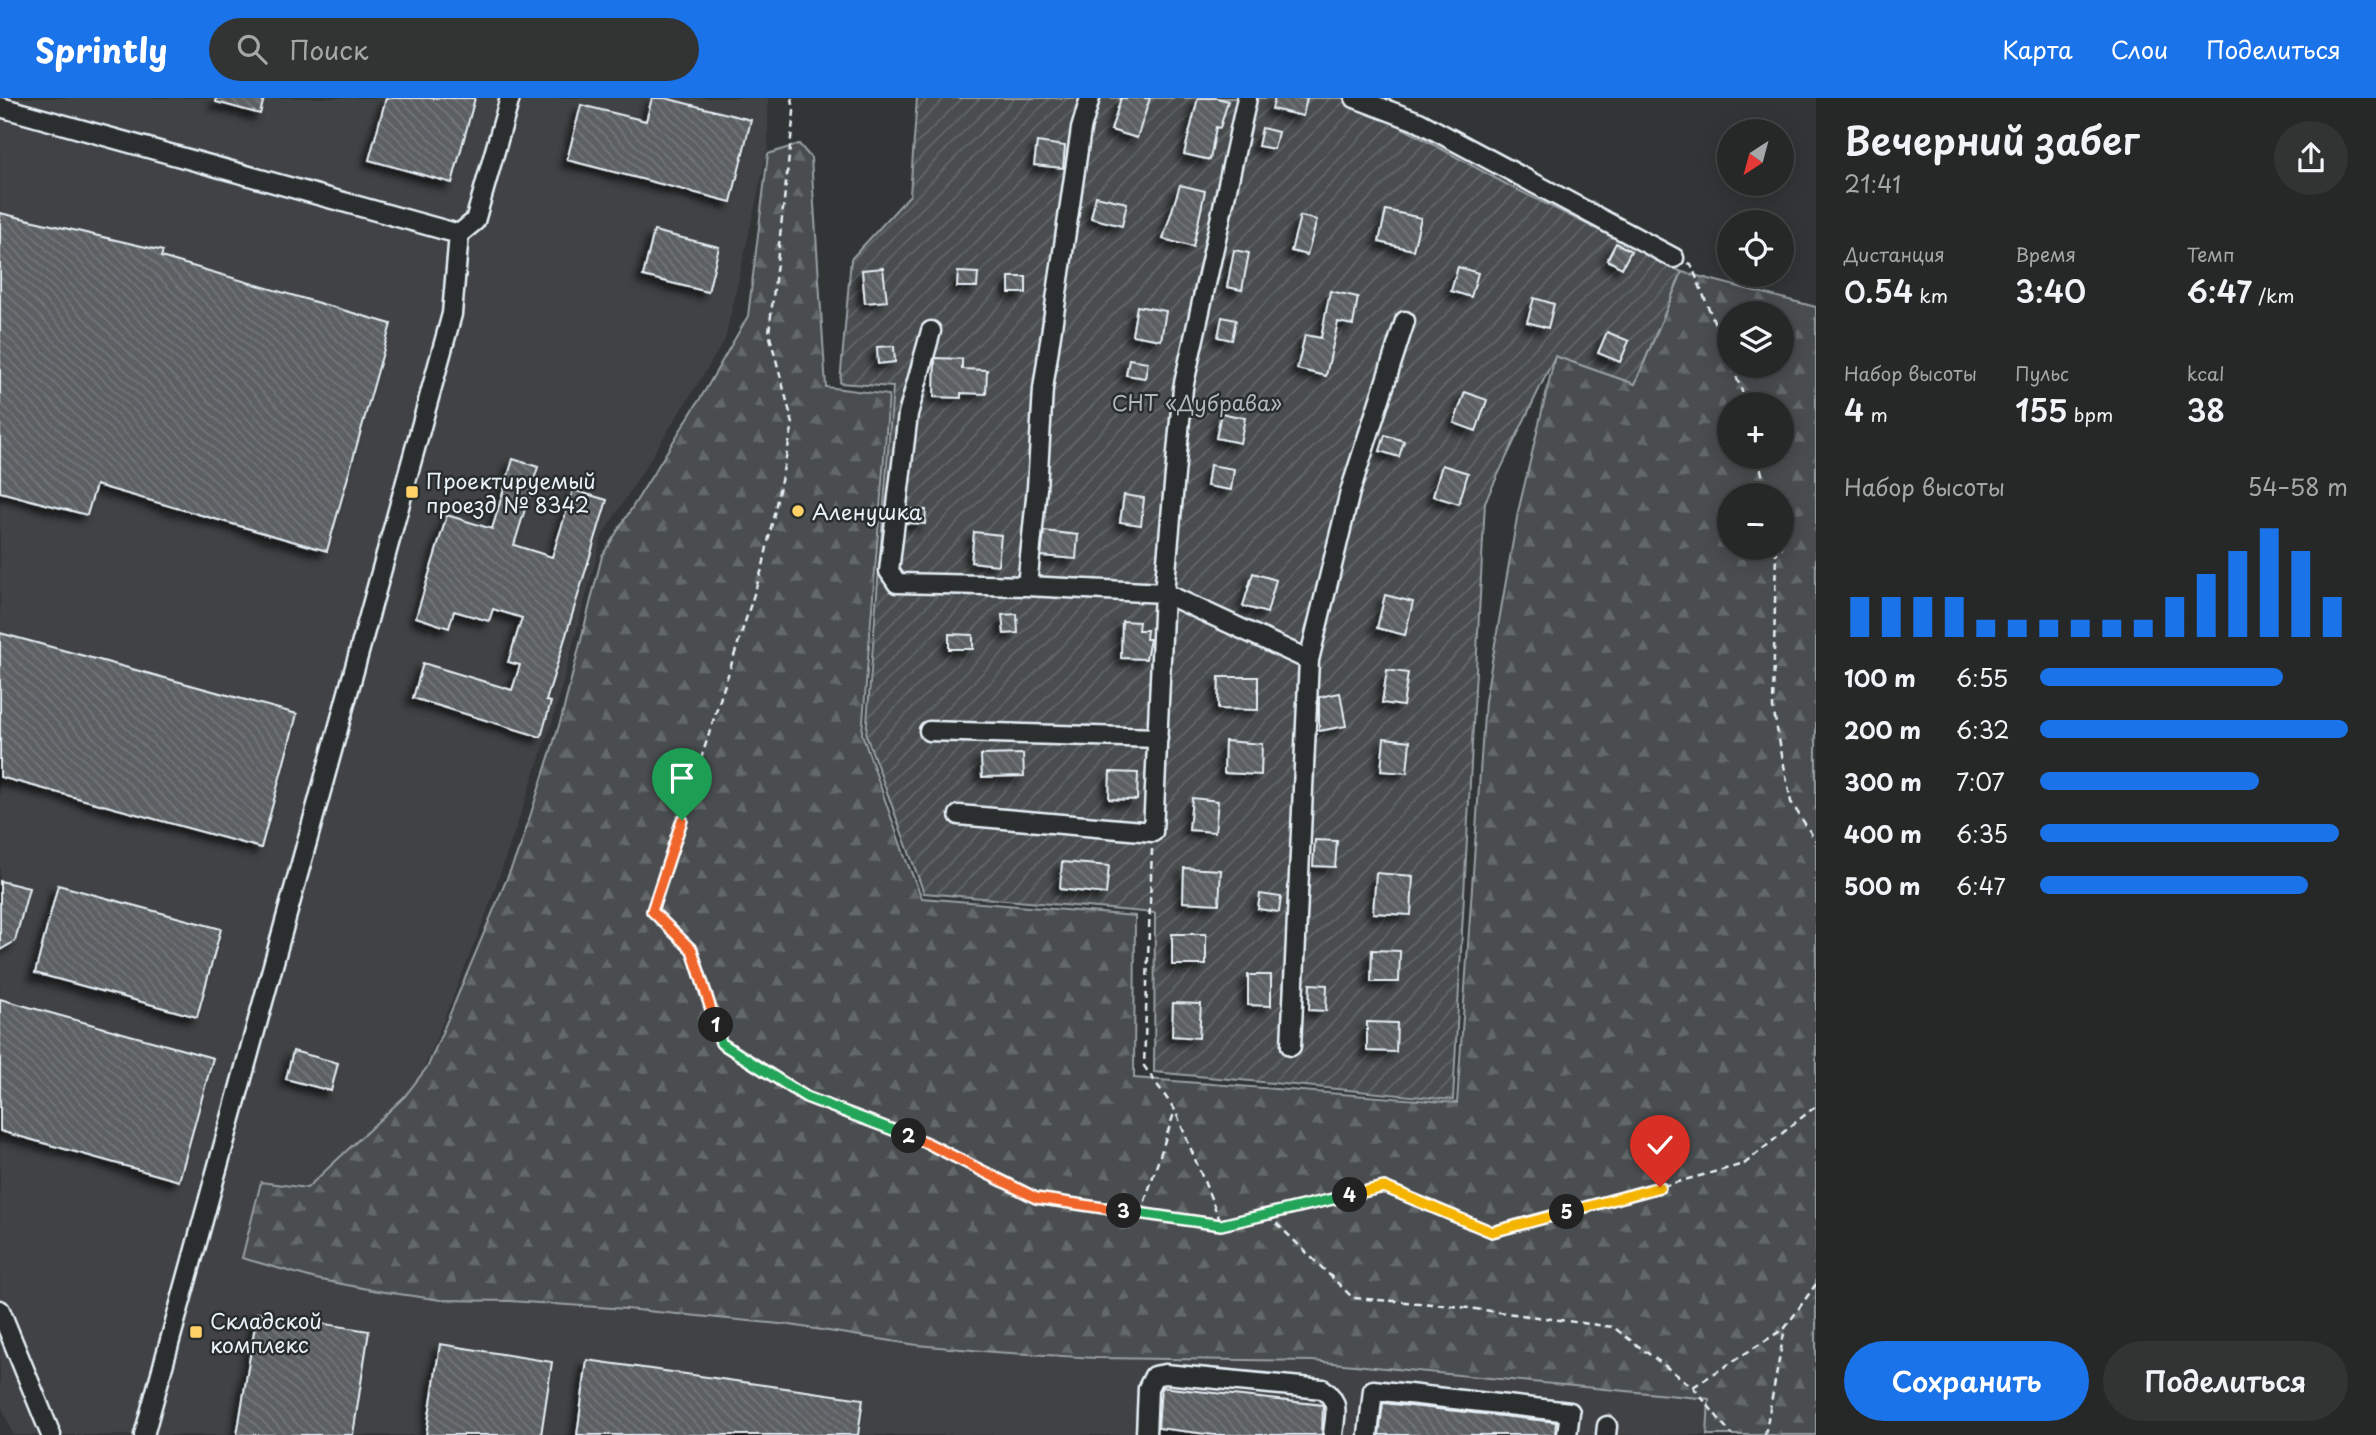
<!DOCTYPE html>
<html lang="ru">
<head>
<meta charset="utf-8">
<style>
	:root { --surface:#262828; --page:#323434; --text:#f1f3f6; --muted:#a4a6a8; --line:#424445; --accent:#1a73e8 }
	body { margin:0; font-family:"Playpen Sans",sans-serif; background:var(--page); color:var(--text); height:100vh; display:flex; flex-direction:column; font-size:26px; white-space:nowrap }
	* { box-sizing:border-box; margin:0 }
	p { font-size:23px; color:var(--muted) }
	.icon { flex:none; width:38px; height:38px; fill:none; stroke:currentColor; stroke-width:2; stroke-linecap:round; stroke-linejoin:round }
	.map { position:relative; flex:1; overflow:hidden }
	.panel { display:flex; flex-direction:column; background:var(--surface); width:560px }
	.panel>* { flex:none }
	.needle { width:46px; rotate:216deg }
	.buttons { position:absolute; left:1717px; top:21px; display:grid; gap:14px }
	.buttons a { display:grid; place-items:center; width:77px; height:77px; border-radius:50%; background:var(--surface); box-shadow:0 4px 18px #0003,0 0 0 2px var(--line); font-size:35px }
	.pin { position:absolute; display:grid; place-items:center; width:60px; height:60px; color:#fff; margin:-72px -30px; border-radius:50% 50% 50% 0; rotate:-45deg; box-shadow:0 0 7px #0007 }
	.pin .icon { rotate:45deg }
	.km { position:absolute; width:35px; height:35px; margin:-18px; border-radius:50%; background:#222; color:#fff; font-size:19px; line-height:35px; text-align:center }
	.round { display:grid; place-items:center; flex:none; width:74px; height:74px; border-radius:37px; background:var(--page) }
	.headline { display:flex; align-items:center; justify-content:space-between; height:119px; padding:0 28px }
	h1 { font-size:38px; font-weight:600; line-height:52px }
	.stats { display:grid; grid-template-columns:repeat(3,1fr); gap:10px; height:119px; padding:7px 28px }
	.stats div { display:grid; align-content:center }
	.stats b { font-size:30px; font-weight:600 }
	.stats small { font-size:19px; font-weight:400 }
	.stats p { font-size:19px }
	.chart { height:196px; padding:14px 28px }
	.chart p { display:flex; justify-content:space-between }
	.chart svg { width:100%; height:126px; margin-top:7px; stroke:var(--accent); stroke-width:6 }
	.action { display:flex; gap:14px; margin-top:auto; padding:14px 28px }
	.action a { flex:1; height:80px; border-radius:42px; background:var(--accent); color:#fff; font-size:28px; font-weight:600; line-height:80px; text-align:center }
	.action a+a { background:var(--page); color:var(--text) }
	ul { padding:0 28px; list-style:none; font-size:23px }
	li { display:grid; grid-template-columns:112px 84px 1fr; align-items:center; height:52px }
	li i { height:18px; border-radius:9px; background:var(--accent) }
	header { display:flex; align-items:center; gap:42px; box-sizing:border-box; height:98px; padding:0 35px; background:var(--accent); color:#fff }
	header strong { font-size:33px }
	nav { display:flex; gap:38px; margin-inline-start:auto; font-size:24px }
	.search { width:490px; height:63px; background:var(--page); display:flex; align-items:center; gap:18px; box-sizing:border-box; padding:0 24px; border-radius:38px; color:var(--muted); font-size:26px }
	main { display:flex; flex:1; min-height:0 }
	.map>svg:first-child { display:block }
	.built { fill:#3f4244 }
	.forest { fill:url(#forest-firs); stroke:#989fa4; stroke-width:2; fill-rule:evenodd }
	.garden { fill:url(#garden-furrows); stroke:#989fa4; stroke-width:2 }
	.building { fill:url(#building-back-hatch); stroke:#e8f1f8; stroke-width:2; filter:url(#shadow) }
	.lines { fill:none; stroke-linecap:round; stroke-linejoin:round }
	.minor-casing { stroke:#e8f1f8; stroke-width:23 }
	.path { stroke:#e8f1f8; stroke-width:2.5; stroke-dasharray:7 5; stroke-linecap:butt }
	.minor { stroke:#2a2d2e; stroke-width:18 }
	.split-1-casing { stroke:#fff; stroke-width:14 }
	.split-2-casing { stroke:#fff; stroke-width:14 }
	.split-3-casing { stroke:#fff; stroke-width:14 }
	.split-4-casing { stroke:#fff; stroke-width:14 }
	.split-5-casing { stroke:#fff; stroke-width:14 }
	.split-6-casing { stroke:#fff; stroke-width:14 }
	.split-1 { stroke:#f0652b; stroke-width:9 }
	.split-2 { stroke:#22a559; stroke-width:9 }
	.split-3 { stroke:#f0652b; stroke-width:9 }
	.split-4 { stroke:#22a559; stroke-width:9 }
	.split-5 { stroke:#f5b400; stroke-width:9 }
	.split-6 { stroke:#f5b400; stroke-width:9 }
	.poi-dot { fill:#ffd166; stroke:#2a2d2e; stroke-width:2.5 }
	.labels { text-anchor:middle; dominant-baseline:central; stroke-width:5; stroke-linejoin:round; paint-order:stroke }
	.park-label { font-size:21px; fill:#b0b8bd; stroke:#2a2d2e }
	.poi-label { font-size:21px; fill:#e8f1f8; stroke:#2a2d2e; text-anchor:start }
</style>
</head>
<body>
<header>
<strong>Sprintly</strong>
<div class="search"><svg class="icon" aria-label="search" viewBox="0 0 24 24"><circle cx="10" cy="10" r="6"/><path d="M15 15l6 6"/></svg>Поиск</div>
<nav><a>Карта</a><a>Слои</a><a>Поделиться</a></nav>
</header>
<main>
<div class="map">
<svg width="1816" height="1337" viewBox="0 0 1816 1337">
	<defs>
		<pattern id="forest-firs" width="22" height="20" patternUnits="userSpaceOnUse" patternTransform="scale(1.75)"><rect width="22" height="20" fill="#494d4f"/><path d="M5 1l3.5 6h-7zM16 11l3.5 6h-7z" fill="#636769"/></pattern>
		<pattern id="garden-furrows" width="10" height="10" patternUnits="userSpaceOnUse" patternTransform="scale(1.75)"><rect width="10" height="10" fill="#494d4f"/><path d="M-1 1l2-2M0 10L10 0M9 11l2-2" fill="none" stroke="#636769"/></pattern>
		<pattern id="building-back-hatch" width="6" height="6" patternUnits="userSpaceOnUse" patternTransform="scale(1.75)"><rect width="6" height="6" fill="#5c6063"/><path d="M-1 5l2 2M0 0l6 6M5-1l2 2" fill="none" stroke="#73777a"/></pattern>
		<filter id="shadow"><feDropShadow dx="-6" dy="6" stdDeviation="3.5" flood-color="#0009"/></filter>
	</defs>
	<rect width="100%" height="100%" fill="#323536"/>
	<filter id="ink" filterUnits="userSpaceOnUse"><feTurbulence type="fractalNoise" baseFrequency=".0143" numOctaves="2"/><feDisplacementMap in="SourceGraphic" scale="14" xChannelSelector="R" yChannelSelector="G"/><feConvolveMatrix kernelMatrix="1 2 1 2 8 2 1 2 1" color-interpolation-filters="sRGB"/></filter>
	<g filter="url(#ink)">
		<path class="built" d="M0 0H768V50L725 242 602 438 553 621 487 814 418 986 307 1091 243 1161 316 1181 378 1193 441 1202 510 1203 626 1211 790 1227 917 1247 994 1254 1096 1260 1312 1263 1709 1301 1707 1337H13L0 1304Z"/>
		<path class="forest" d="M799 46 811 60 826 289 889 297 862 636 906 762 922 800 1135 818 1134 980 1457 1005 1485 603 1518 414 1555 258 1635 286 1682 174 1816 209V1337H1707L1709 1301 1312 1263 1096 1260 994 1254 917 1247 790 1227 626 1211 510 1203 441 1202 378 1193 316 1181 242 1160 261 1084 307 1090 405 998 428 968 521 747 562 618 602 458 706 291 748 218 768 56ZM1729 215H1782V268H1729ZM1729 306H1782V359H1729ZM1729 397H1782V450H1729Z"/>
		<path class="garden" d="M917 0H1348L1506 86 1682 174 1635 286 1555 258 1485 404 1453 1002 1154 974 1155 815 924 795 866 637 893 289 840 285 851 161 910 97Z"/>
		<path class="building" d="M216 0H264L260 16 216 4Z
			M386 0H475L452 85 369 62Z
			M652 0H665L751 22 731 104 567 62 581 7 646 23Z
			M1121 0H1150L1137 40 1111 32Z
			M1198 0H1217L1228 3 1220 30 1216 29 1210 62 1184 56Z
			M1275 0H1307L1303 18 1272 11Z
			M1262 30 1278 34 1274 51 1258 48Z
			M1037 44 1065 48 1063 70 1034 67Z
			M1180 87 1205 93 1193 149 1163 141Z
			M1096 98 1127 105 1122 128 1091 120Z
			M1386 112 1421 120 1413 152 1379 144Z
			M0 115 163 153 161 159 391 226 327 453 96 387 87 417 0 394Z
			M1300 118 1317 122 1307 157 1291 153Z
			M654 133 719 149 708 194 643 178Z
			M1616 145 1631 153 1622 170 1607 162Z
			M1234 152 1249 155 1242 192 1227 189Z
			M1458 169 1478 175 1471 199 1451 193Z
			M883 170 887 203 865 205 862 172Z
			M958 174 978 175 977 189H957Z
			M1009 179H1026V195H1009Z
			M1330 193 1358 199 1353 227 1338 224 1326 278 1297 271 1305 237 1321 240Z
			M1534 200 1554 206 1548 230 1527 224Z
			M1137 208 1166 213 1161 242 1132 237Z
			M1222 219 1236 222 1232 242 1218 239Z
			M1607 234 1629 243 1620 264 1598 255Z
			M894 248 895 264 878 266 877 249Z
			M935 260 962 261V271L987 272 986 296 961 295V300L934 299Z
			M1129 261 1148 264 1145 280 1126 277Z
			M1465 294 1487 302 1476 333 1454 325Z
			M1221 315 1245 320 1240 345 1216 340Z
			M1385 337 1404 343 1399 359 1380 353Z
			M513 361 538 369 514 447 552 459 573 392 607 402 546 603 551 604 541 639 413 600 423 565 512 592 520 567 508 564 522 520 493 511 489 523 454 513 449 530 416 519 447 417 492 431Z
			M1210 367 1234 371 1231 392 1207 388Z
			M1442 367 1468 375 1459 406 1433 398Z
			M1124 397 1144 400 1141 427 1120 424Z
			M908 411 926 412 925 426 906 425Z
			M1044 433 1078 437 1076 461 1041 458Z
			M974 434 1001 437 998 467 971 464Z
			M1253 475 1276 482 1267 515 1243 508Z
			M1385 497 1413 504 1405 537 1377 530Z
			M1017 516 1018 535 1004 536 1002 517Z
			M1122 523 1139 524 1138 532H1147L1146 541H1150L1146 561 1121 560Z
			M0 535 297 616 261 750 0 679Z
			M949 536 973 537V551H949Z
			M1387 572 1408 575 1403 608 1382 605Z
			M1219 579H1258V612L1218 611Z
			M1340 595 1346 628 1319 633V599Z
			M1384 640 1410 643 1407 675 1381 673Z
			M1225 643 1262 646 1261 677 1224 675Z
			M1023 656 1024 678 982 679 981 657Z
			M1110 674 1138 675 1137 702 1109 701Z
			M1192 700 1218 703 1215 734 1189 732Z
			M1315 742 1337 743 1335 769 1313 768Z
			M1062 764 1109 768 1106 796 1060 791Z
			M1184 770 1221 772 1219 806 1183 804Z
			M1376 775 1413 778 1411 817 1373 815Z
			M0 783 29 790 15 843 0 852Z
			M58 787 221 831 197 919 35 875Z
			M1260 796 1281 799 1279 814 1258 811Z
			M1172 836H1206V867H1172Z
			M1372 852 1400 853 1399 884H1371Z
			M1248 877H1271V908L1248 907Z
			M1310 886 1327 887 1326 913 1309 912Z
			M0 901 213 960 179 1083 0 1033Z
			M1173 905 1201 906 1199 940 1172 938Z
			M1367 924 1397 925 1396 954 1367 953Z
			M293 953 338 965 331 993 286 981Z
			M257 1215 369 1233 353 1337H237Z
			M440 1246 552 1264 541 1337H426Z
			M587 1262 863 1301 858 1337H577Z
			M1161 1289 1323 1307 1322 1337H1214L1158 1330Z
			M1383 1305 1556 1324 1555 1337H1379Z"/>
		<g class="lines">
			<defs>
				<path id="minor" d="M1355 0 1419 24 1674 160
					M0 9 459 136
					M931 233 908 316 889 473 897 485 1027 488 1164 495 1309 562 1291 948
					M1027 488 1037 390 1043 291 1081 31 1090 0
					M1309 562 1350 394 1405 223
					M929 633 1158 640
					M959 717 1153 734 1164 495 1183 290 1247 0
					M0 1212 51 1337
					M144 1337 452 216 459 136 475 123 510 0
					M1146 1337 1148 1290 1154 1278 1165 1276 1323 1291C1341 1305 1335 1316 1333 1337
					M1368 1337 1373 1292 1570 1314 1567 1337
					M1606 1337 1607 1328"/>
			</defs>
			<use href="#minor" class="minor-casing"/>
			<path class="path" d="M792 0 794 14 769 235 793 326 763 468 652 813 692 852 721 945 806 999 927 1045 1036 1100 1221 1127 1384 1089 1492 1134 1744 1066 1816 1008
				M1688 165 1691 166 1729 261
				M1732 268 1747 306
				M1758 359 1767 397
				M1776 450 1773 610 1791 704 1816 743
				M1152 751 1144 968 1175 1012 1221 1125
				M1141 1115 1175 1012
				M1268 1117 1353 1200 1445 1207 1613 1229 1693 1289 1732 1337
				M1693 1289 1785 1230
				M1765 1337 1785 1230 1816 1186"/>
			<use href="#minor" class="minor"/>
		</g>
	</g>
	<g class="lines" filter="url(#ink)">
		<defs>
			<path id="split-1" d="M682 722 652 813 692 852 716 927"/>
			<path id="split-2" d="M716 927 721 945 806 999 909 1038"/>
			<path id="split-3" d="M909 1038 927 1045 1036 1100 1124 1113"/>
			<path id="split-4" d="M1124 1113 1221 1127 1350 1097"/>
			<path id="split-5" d="M1350 1097 1384 1089 1492 1134 1567 1114"/>
			<path id="split-6" d="M1567 1114 1660 1089"/>
		</defs>
		<use href="#split-1" class="split-1-casing"/>
		<use href="#split-2" class="split-2-casing"/>
		<use href="#split-3" class="split-3-casing"/>
		<use href="#split-4" class="split-4-casing"/>
		<use href="#split-5" class="split-5-casing"/>
		<use href="#split-6" class="split-6-casing"/>
		<use href="#split-1" class="split-1"/>
		<use href="#split-2" class="split-2"/>
		<use href="#split-3" class="split-3"/>
		<use href="#split-4" class="split-4"/>
		<use href="#split-5" class="split-5"/>
		<use href="#split-6" class="split-6"/>
	</g>
	<g class="poi-dot">
		<rect x="405" y="387" width="14" height="14" rx="3.5"/>
		<circle cx="798" cy="413" r="7"/>
		<rect x="189" y="1227" width="14" height="14" rx="3.5"/>
	</g>
	<g class="labels">
		<g class="park-label">
			<text x="1197" y="304">СНТ «Дубрава»</text>
		</g>
		<g class="poi-label">
			<text x="426" y="382">Проектируемый<tspan x="426" dy="24">проезд № 8342</tspan></text>
			<text x="812" y="413">Аленушка</text>
			<text x="210" y="1222">Складской<tspan x="210" dy="24">комплекс</tspan></text>
		</g>
	</g>
</svg>
<div class="buttons">
<a><svg class="needle" viewBox="-14 -14 28 28"><path d="M0-13l5 13h-10z" fill="#e53935"/><path d="M0 13l5-13h-10z" fill="#a4a6a8"/></svg></a>
<a><svg class="icon" aria-label="locate" viewBox="0 0 24 24"><circle cx="12" cy="12" r="6"/><path d="M12 2v4M12 18v4M2 12h4M18 12h4"/></svg></a>
<a><svg class="icon" aria-label="layers" viewBox="0 0 24 24"><path d="M12 4l9 5-9 5-9-5zM3 14l9 5 9-5"/></svg></a>
<a>+</a>
<a>−</a>
</div>
<div class="pin" style="left:682px;top:722px;background:#1e9e55"><svg class="icon" aria-label="arrive" viewBox="0 0 24 24"><path d="M6 21V4h12l-3 4 3 4H6"/></svg></div>
<div class="pin" style="left:1660px;top:1089px;background:#d93025"><svg class="icon" aria-label="check" viewBox="0 0 24 24"><path d="M5 12l5 5 9-10"/></svg></div>
<b class="km" style="left:716px;top:927px">1</b>
<b class="km" style="left:909px;top:1038px">2</b>
<b class="km" style="left:1124px;top:1113px">3</b>
<b class="km" style="left:1350px;top:1097px">4</b>
<b class="km" style="left:1567px;top:1114px">5</b>
</div>
<section class="panel">
<div class="headline"><div><h1>Вечерний забег</h1><p>21:41</p></div><a class="round"><svg class="icon" aria-label="share" viewBox="0 0 24 24"><path d="M12 15V3M7 8l5-5 5 5M5 13v7h14v-7"/></svg></a></div>
<div class="stats">
<div><p>Дистанция</p><b>0.54<small> km</small></b></div>
<div><p>Время</p><b>3:40</b></div>
<div><p>Темп</p><b>6:47<small> /km</small></b></div>
</div>
<div class="stats">
<div><p>Набор высоты</p><b>4<small> m</small></b></div>
<div><p>Пульс</p><b>155<small> bpm</small></b></div>
<div><p>kcal</p><b>38</b></div>
</div>
<div class="chart"><p><span>Набор высоты</span>54–58 m</p>
<svg viewBox="0 0 160 44" preserveAspectRatio="none"><path d="M5 44V30M15 44V30M25 44V30M35 44V30M45 44V38M55 44V38M65 44V38M75 44V38M85 44V38M95 44V38M105 44V30M115 44V22M125 44V14M135 44V6M145 44V14M155 44V30"/></svg>
</div>
<ul>
<li><b>100 m</b>6:55<i style="width:79%"></i></li>
<li><b>200 m</b>6:32<i style="width:100%"></i></li>
<li><b>300 m</b>7:07<i style="width:71%"></i></li>
<li><b>400 m</b>6:35<i style="width:97%"></i></li>
<li><b>500 m</b>6:47<i style="width:87%"></i></li>
</ul>
<div class="action"><a>Сохранить</a><a>Поделиться</a></div>
</section>
</main>
</body>
</html>
